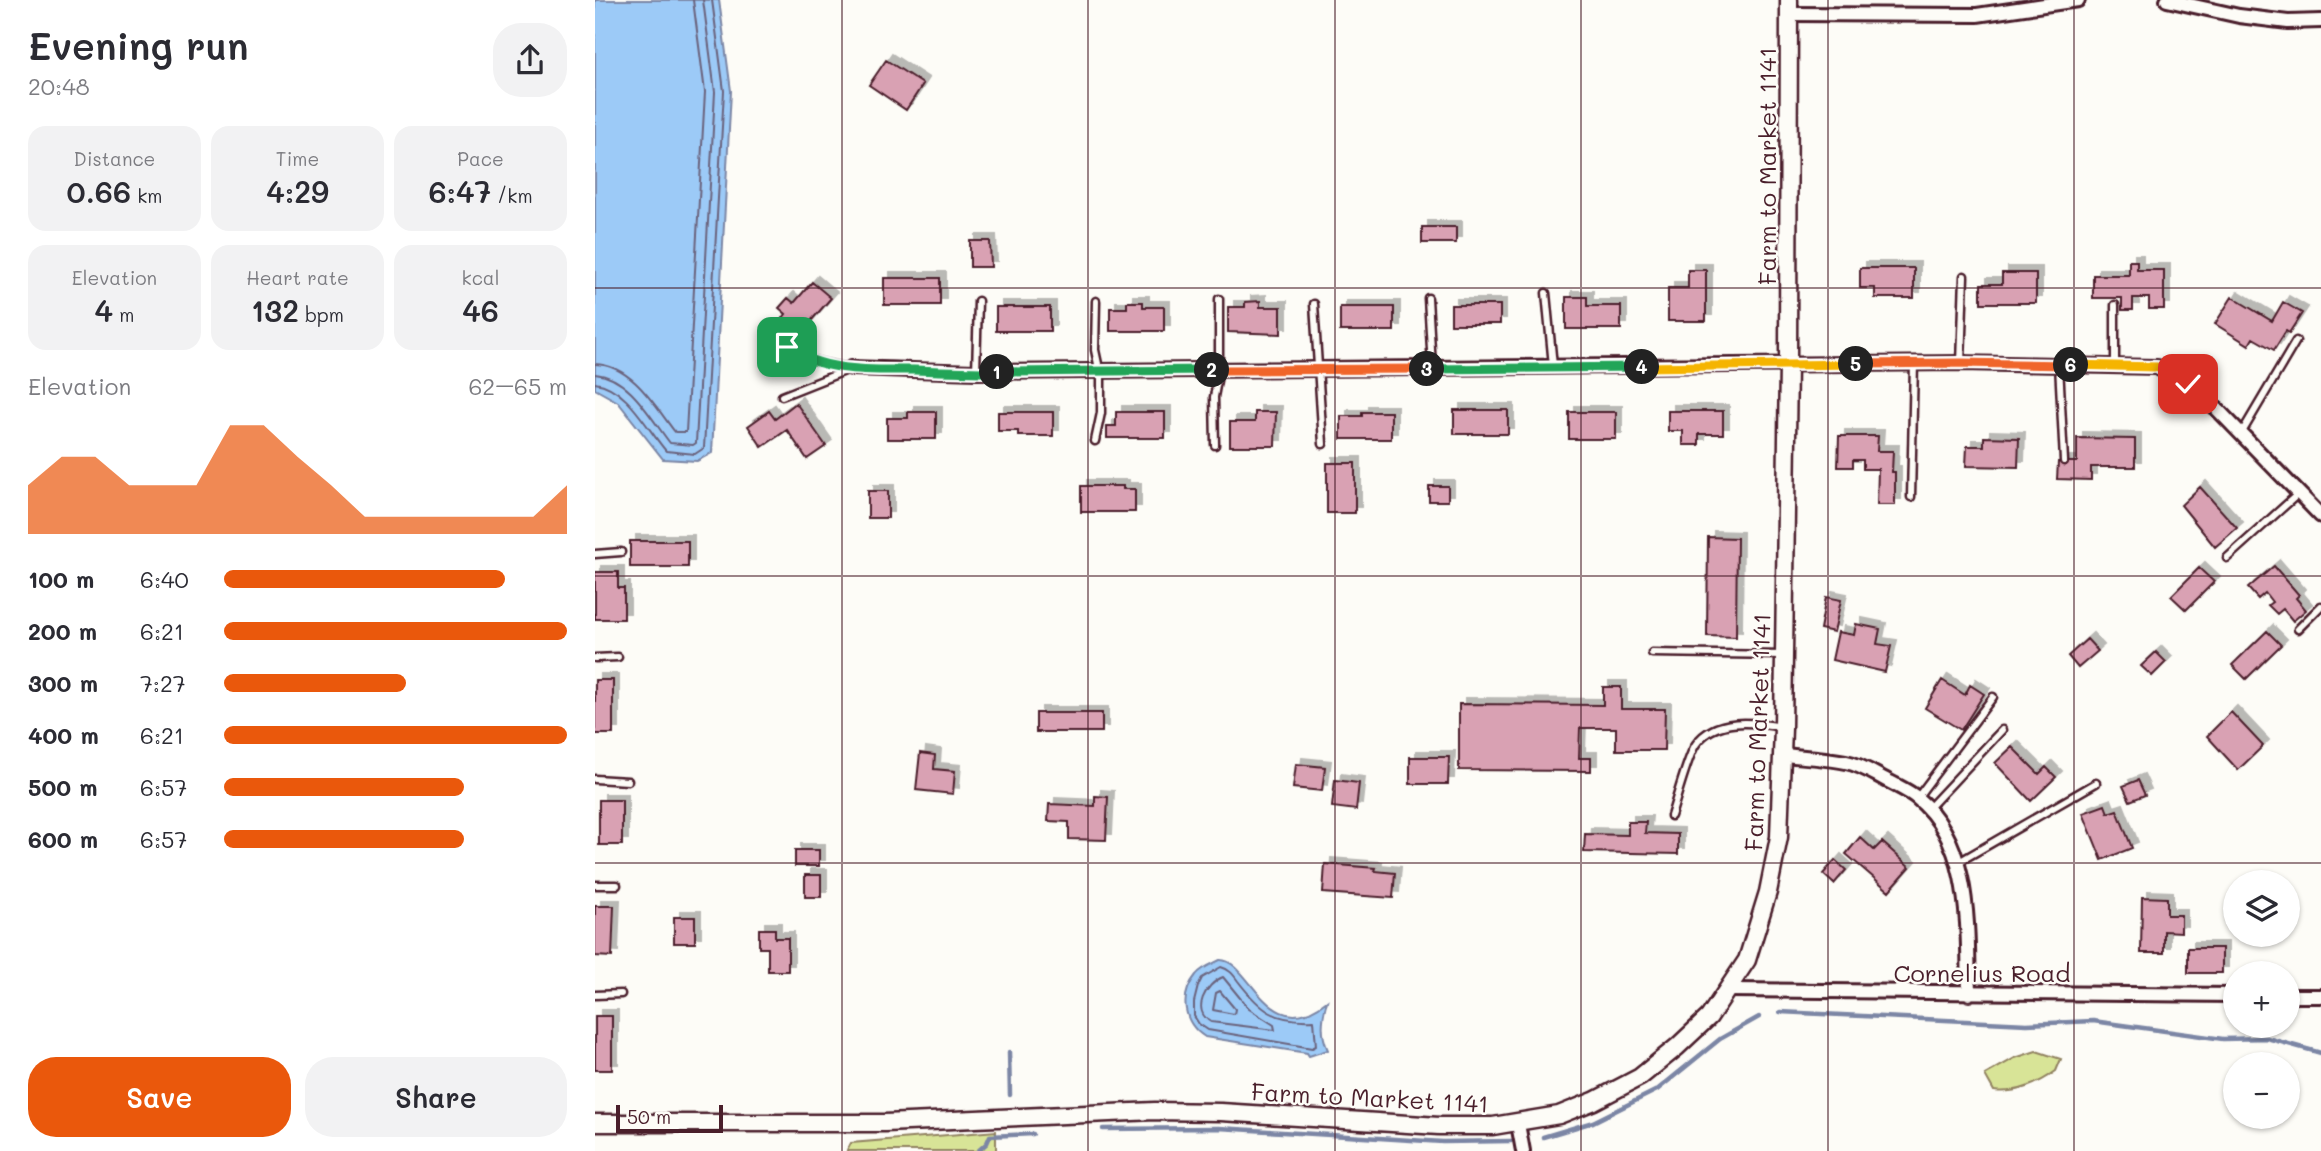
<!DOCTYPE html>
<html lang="en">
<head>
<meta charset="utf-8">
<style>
	:root { --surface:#fff; --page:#f2f2f3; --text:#2b2b33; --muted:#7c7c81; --accent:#ea580c }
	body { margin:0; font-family:Mali,sans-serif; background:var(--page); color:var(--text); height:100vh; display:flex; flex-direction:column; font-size:26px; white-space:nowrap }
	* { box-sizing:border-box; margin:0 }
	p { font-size:23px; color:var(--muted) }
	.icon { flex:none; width:38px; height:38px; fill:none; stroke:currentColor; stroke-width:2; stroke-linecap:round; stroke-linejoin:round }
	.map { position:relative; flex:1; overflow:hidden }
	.sheet { display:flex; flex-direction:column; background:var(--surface); width:595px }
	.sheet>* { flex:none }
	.fabs { position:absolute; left:1628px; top:870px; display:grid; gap:14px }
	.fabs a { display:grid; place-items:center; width:77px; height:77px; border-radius:50%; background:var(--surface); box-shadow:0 2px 5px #0004; font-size:35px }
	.scale { position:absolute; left:21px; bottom:18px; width:107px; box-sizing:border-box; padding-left:7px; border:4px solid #4a1f2b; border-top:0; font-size:19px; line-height:24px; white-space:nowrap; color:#4a1f2b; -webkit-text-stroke:5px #fdfcf7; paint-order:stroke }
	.pin { position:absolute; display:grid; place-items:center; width:60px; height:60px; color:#fff; margin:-30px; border-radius:14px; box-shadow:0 4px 10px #0006 }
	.km { position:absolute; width:35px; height:35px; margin:-18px; border-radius:50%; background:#222; color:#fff; font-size:19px; line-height:35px; text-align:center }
	.round { display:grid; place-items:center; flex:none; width:74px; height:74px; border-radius:28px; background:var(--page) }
	.overview { display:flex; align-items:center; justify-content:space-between; height:119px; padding:0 28px }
	h1 { font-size:38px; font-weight:600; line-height:52px }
	.stats { display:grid; grid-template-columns:repeat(3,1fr); gap:10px; height:119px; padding:7px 28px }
	.stats div { display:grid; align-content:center; border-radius:18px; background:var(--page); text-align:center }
	.stats b { font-size:30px; font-weight:600 }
	.stats small { font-size:19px; font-weight:400 }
	.stats p { font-size:19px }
	.chart { height:196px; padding:14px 28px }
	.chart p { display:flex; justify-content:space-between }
	.chart svg { width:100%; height:126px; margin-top:7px; fill:var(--accent); opacity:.7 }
	.cta { display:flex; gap:14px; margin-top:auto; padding:14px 28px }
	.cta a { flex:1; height:80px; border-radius:28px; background:var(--accent); color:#fff; font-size:28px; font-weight:600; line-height:80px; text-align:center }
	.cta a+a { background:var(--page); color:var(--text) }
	ul { padding:0 28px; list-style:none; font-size:23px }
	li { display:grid; grid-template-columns:112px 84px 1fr; align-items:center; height:52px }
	li i { height:18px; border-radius:9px; background:var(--accent) }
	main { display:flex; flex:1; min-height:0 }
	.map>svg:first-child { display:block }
	.green { fill:#d8e497; stroke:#918261; stroke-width:2 }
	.water { fill:#9ccaf7; stroke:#7b86a5; stroke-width:2 }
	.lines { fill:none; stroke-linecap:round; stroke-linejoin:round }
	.shore { stroke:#6b637d; stroke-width:2 }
	.stream { stroke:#7b86a5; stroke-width:4.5 }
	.building { fill:#d9a1b3; stroke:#4a1f2b; stroke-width:2; filter:url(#shadow) }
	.lane-casing { stroke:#4a1f2b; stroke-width:11 }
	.street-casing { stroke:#4a1f2b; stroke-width:18 }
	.secondary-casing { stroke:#4a1f2b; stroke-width:21 }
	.lane { stroke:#fdfcf7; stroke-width:6 }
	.street { stroke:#fdfcf7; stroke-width:12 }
	.secondary { stroke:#fdfcf7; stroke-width:16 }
	.split-1-casing { stroke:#fff; stroke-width:14 }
	.split-2-casing { stroke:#fff; stroke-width:14 }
	.split-3-casing { stroke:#fff; stroke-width:14 }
	.split-4-casing { stroke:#fff; stroke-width:14 }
	.split-5-casing { stroke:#fff; stroke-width:14 }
	.split-6-casing { stroke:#fff; stroke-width:14 }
	.split-7-casing { stroke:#fff; stroke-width:14 }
	.split-1 { stroke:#22a559; stroke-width:9 }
	.split-2 { stroke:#22a559; stroke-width:9 }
	.split-3 { stroke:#f0652b; stroke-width:9 }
	.split-4 { stroke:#22a559; stroke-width:9 }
	.split-5 { stroke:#f5b400; stroke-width:9 }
	.split-6 { stroke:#f0652b; stroke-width:9 }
	.split-7 { stroke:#f5b400; stroke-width:9 }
	.grid { fill:none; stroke:#4a1f2b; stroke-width:2; stroke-opacity:0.55 }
	.labels { text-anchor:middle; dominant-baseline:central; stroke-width:5; stroke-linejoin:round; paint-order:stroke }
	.street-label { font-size:24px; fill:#4a1f2b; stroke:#fdfcf7 }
</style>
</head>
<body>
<main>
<section class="sheet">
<div class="overview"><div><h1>Evening run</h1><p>20:48</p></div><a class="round"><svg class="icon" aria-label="share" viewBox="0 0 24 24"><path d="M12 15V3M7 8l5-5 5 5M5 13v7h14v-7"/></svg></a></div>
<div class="stats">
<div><p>Distance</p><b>0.66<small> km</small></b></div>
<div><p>Time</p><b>4:29</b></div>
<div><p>Pace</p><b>6:47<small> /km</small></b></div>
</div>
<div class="stats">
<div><p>Elevation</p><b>4<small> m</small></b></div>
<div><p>Heart rate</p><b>132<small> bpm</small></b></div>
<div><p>kcal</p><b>46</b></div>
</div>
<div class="chart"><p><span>Elevation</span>62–65 m</p>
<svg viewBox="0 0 160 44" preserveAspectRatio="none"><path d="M0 44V27L10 17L20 17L30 27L40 27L50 27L60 6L70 6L80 17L90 27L100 38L110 38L120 38L130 38L140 38L150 38L160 27V44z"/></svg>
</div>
<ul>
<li><b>100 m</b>6:40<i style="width:82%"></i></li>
<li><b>200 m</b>6:21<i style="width:100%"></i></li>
<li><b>300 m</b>7:27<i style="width:53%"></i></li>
<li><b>400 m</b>6:21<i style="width:100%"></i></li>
<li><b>500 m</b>6:57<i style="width:70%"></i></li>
<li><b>600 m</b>6:57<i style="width:70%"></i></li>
</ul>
<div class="cta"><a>Save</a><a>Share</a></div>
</section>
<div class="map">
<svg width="1726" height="1151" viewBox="0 0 1726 1151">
	<defs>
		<filter id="shadow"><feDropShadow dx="6" dy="-6" stdDeviation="0" flood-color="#0004"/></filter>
	</defs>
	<rect width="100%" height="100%" fill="#fdfcf7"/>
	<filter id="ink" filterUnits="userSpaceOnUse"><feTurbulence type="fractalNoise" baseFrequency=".0143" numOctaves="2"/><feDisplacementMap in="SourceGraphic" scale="14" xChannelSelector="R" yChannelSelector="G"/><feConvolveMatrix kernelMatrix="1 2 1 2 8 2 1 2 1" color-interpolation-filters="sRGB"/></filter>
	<g filter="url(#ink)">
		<path class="green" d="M1441 1051 1466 1059 1461 1071C1444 1084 1420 1094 1399 1091L1390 1075 1420 1058Z
			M401 1131V1151H252L256 1143Z"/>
		<path class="water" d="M0 0H124L136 91 117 453 102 461 68 459 23 402 0 389Z
			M625 960C655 959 673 1049 732 1001 727 1019 725 1033 733 1050L714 1056 712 1053 610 1037C588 1023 584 996 601 975 606 968 617 964 625 960Z"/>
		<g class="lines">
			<path class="shore" d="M0 364C37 365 60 406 80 432H91L110 92 98 0
				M0 374C35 377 56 419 75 443L98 445 101 443 120 92 108 0
				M0 383C32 387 52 429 71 451L100 454 109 448 129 91 117 0
				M626 967C634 969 638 974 643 981 666 1011 680 1022 719 1020L721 1046 717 1048 613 1030 604 1024 599 1016V1002L603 986 607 978Z
				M628 977 654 1009 679 1025 680 1030 616 1022C596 1011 610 984 628 977Z
				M625 991 640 1009 639 1014 618 1010 621 993Z"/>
			<path class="stream" d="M1185 1012 1432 1024 1498 1021 1628 1039 1672 1038 1726 1053
				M414 1052 415 1095
				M508 1129 624 1128 848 1142 916 1141
				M948 1137 998 1122 1062 1090 1125 1039 1164 1017
				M383 1151 392 1143 395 1136 438 1134"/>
		</g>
		<path class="building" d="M291 60 328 84 311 110 274 85Z
			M827 227H861V243H827Z
			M375 241H395L396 267H375Z
			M1534 261H1542V270H1569V309H1554V298H1538V310H1527V298H1498V275H1534Z
			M1265 268H1319V298H1280V288H1265Z
			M1093 270H1111V321H1073V288H1093Z
			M1407 273H1441V303H1386V284H1407Z
			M289 278H345V305H289Z
			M217 282 236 298 202 337 185 322 191 314 184 308 193 298 199 303Z
			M971 297H992V306H1026V329H971Z
			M1637 297 1677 321 1688 302 1707 313 1694 333 1691 331 1679 350 1658 338 1654 345 1620 324Z
			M665 301V307H686V334L633 332V307H650V302Z
			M532 302H548V307H569V331H515V308H532Z
			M856 305H905V324H856Z
			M401 307H455V331H401Z
			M745 307H799V331H745Z
			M201 403 231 446 212 459 192 430 167 447 153 426 174 411 180 419Z
			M859 410H913V434H859Z
			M1073 411H1128V434H1104V445H1088V431H1073Z
			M313 412H341V439H292V418H313Z
			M403 412H458V436H423V431H403Z
			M521 412H570V438H512V426H521Z
			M660 412H681L680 446H635V422H660Z
			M767 412H796V439H746V416H767Z
			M974 412H1021V439H974Z
			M1244 436H1283L1282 451H1298L1297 472H1300V505H1282L1283 469H1268V460H1258V467H1243Z
			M1389 437 1424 438 1423 467 1371 466 1372 446H1389Z
			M1482 438 1540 439V467H1496V480L1462 479 1463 462H1482Z
			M732 463H760V513H732Z
			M486 486H528V489H540V512H486Z
			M834 486H853V501H834Z
			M1605 487 1642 528 1620 547 1586 505Z
			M273 491H293V518H273Z
			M1113 537 1142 538 1141 637 1112 636Z
			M35 541H93V567H35Z
			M1679 566 1704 595 1701 598 1711 610 1698 621 1688 609 1682 614 1673 605 1677 602 1670 593 1663 599 1653 588Z
			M1604 568 1619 582 1591 610 1576 596Z
			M0 572H23V588H29V619H0Z
			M1231 597 1246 600 1239 632 1225 629Z
			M1261 624 1285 629 1282 644 1296 646 1290 672 1237 660 1243 632 1259 635Z
			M1672 631 1686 645 1651 679 1637 665Z
			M1492 639 1503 651 1483 668 1473 656Z
			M1561 652 1571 662 1557 676 1546 666Z
			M0 680H18V734H0Z
			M1347 680 1370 695 1375 685 1389 694 1366 730 1330 708Z
			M1008 687H1026V709H1070L1069 750H1021V728H985L984 758H996V771L864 770V704L1008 705Z
			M1636 712 1668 746 1643 770 1612 736Z
			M441 713H507V732H441Z
			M1417 747 1444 774 1451 767 1461 777 1436 801 1400 763Z
			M325 753 340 755 339 769 360 771 358 794 321 790Z
			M815 757H854L853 784H815Z
			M701 764 730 767 727 791 698 788Z
			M740 780 764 783 761 810 737 807Z
			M1543 780 1550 795 1535 801 1528 786Z
			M500 796 513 797 511 840 474 839V822L453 821 454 804 500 806Z
			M4 800H27V845H4Z
			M1510 805 1513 813 1522 810 1537 848 1507 860 1488 813Z
			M1033 822H1051L1050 833 1083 834V854L989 852 990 834 1033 835Z
			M1265 837 1279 850 1287 842 1315 867 1294 891 1251 854Z
			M200 850H224V866H200Z
			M1240 860 1251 870 1239 884 1228 874Z
			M730 864 781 868 780 871 800 873 798 898 728 893Z
			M210 875H226V897H210Z
			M1547 897 1572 898V915H1586V932L1569 931V953H1546Z
			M0 906H19L17 957 0 956Z
			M79 917H100V943H79Z
			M164 929H180V938H193V971H173V948H164Z
			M1593 948H1627V973H1593Z
			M0 1016H17V1070H0Z"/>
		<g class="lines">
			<defs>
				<path id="lane" d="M951 293 958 366
					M833 298 837 367
					M719 304 728 444
					M1520 305V366
					M178 335C204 359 222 363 256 368
					M1366 363 1369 276
					M1464 365 1469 461
					M381 372 383 301
					M187 396 255 369
					M1646 434 1701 341
					M500 441 506 413V378L500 350 501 301
					M620 445 619 397 624 370V299
					M1316 497 1319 363
					M0 554 26 552
					M1632 558 1704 493
					M1703 629 1726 606
					M1057 653 1188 655
					M0 658 23 657
					M0 779 33 781
					M1322 798 1398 697
					M1332 810 1407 730
					M1076 816C1081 801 1093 755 1101 744 1120 717 1159 722 1187 727
					M1362 863 1501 783
					M0 885H22
					M0 995 26 994"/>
				<path id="street" d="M1572 0 1644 16 1693 22 1726 21
					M1194 14 1382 15 1483 0
					M256 368 381 372 1366 363 1562 367 1593 384 1622 409 1726 516
					M1188 755C1209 757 1231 758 1251 762 1267 765 1281 775 1295 782 1304 787 1315 792 1322 798 1378 844 1372 929 1374 994
					M1133 990 1640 995
					M1692 996H1726
					M923 1124 928 1151"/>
				<path id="secondary" d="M0 1123H290L560 1111 626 1112 844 1126H898L964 1115 999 1101 1045 1077 1082 1047 1114 1017 1152 960 1173 892 1184 837 1188 728 1193 365 1194 0"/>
			</defs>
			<use href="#lane" class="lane-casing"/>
			<use href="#street" class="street-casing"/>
			<use href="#secondary" class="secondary-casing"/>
			<use href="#lane" class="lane"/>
			<use href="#street" class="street"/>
			<use href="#secondary" class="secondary"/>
		</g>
	</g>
	<g class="lines" filter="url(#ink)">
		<defs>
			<path id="split-1" d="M192 347C228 373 277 370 319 370 347 371 375 372 402 372"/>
			<path id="split-2" d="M402 372 617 370"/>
			<path id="split-3" d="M617 370 832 369"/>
			<path id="split-4" d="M832 369 1047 367"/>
			<path id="split-5" d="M1047 367 1261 364"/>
			<path id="split-6" d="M1261 364 1366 363 1476 365"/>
			<path id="split-7" d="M1476 365 1562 367 1593 384"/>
		</defs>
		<use href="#split-1" class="split-1-casing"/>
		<use href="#split-2" class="split-2-casing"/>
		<use href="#split-3" class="split-3-casing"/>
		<use href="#split-4" class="split-4-casing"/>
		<use href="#split-5" class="split-5-casing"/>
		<use href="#split-6" class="split-6-casing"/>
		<use href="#split-7" class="split-7-casing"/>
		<use href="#split-1" class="split-1"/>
		<use href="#split-2" class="split-2"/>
		<use href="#split-3" class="split-3"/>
		<use href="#split-4" class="split-4"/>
		<use href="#split-5" class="split-5"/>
		<use href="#split-6" class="split-6"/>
		<use href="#split-7" class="split-7"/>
	</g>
	<path class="grid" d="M247 0V1151M493 0V1151M740 0V1151M986 0V1151M1233 0V1151M1479 0V1151M0 288H1726M0 576H1726M0 863H1726"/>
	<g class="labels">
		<g class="street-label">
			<text transform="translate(1171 166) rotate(-90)">Farm to Market 1141</text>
			<text transform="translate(1162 732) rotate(-88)">Farm to Market 1141</text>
			<text x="1387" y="972">Cornelius Road</text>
			<text transform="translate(775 1097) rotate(3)">Farm to Market 1141</text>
		</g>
	</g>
</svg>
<div class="fabs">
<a><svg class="icon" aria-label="layers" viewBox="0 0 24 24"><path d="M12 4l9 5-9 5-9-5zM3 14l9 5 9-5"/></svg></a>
<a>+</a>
<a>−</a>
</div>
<div class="scale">50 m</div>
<div class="pin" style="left:192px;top:347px;background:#1e9e55"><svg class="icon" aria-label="arrive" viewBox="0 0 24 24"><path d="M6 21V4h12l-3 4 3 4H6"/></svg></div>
<div class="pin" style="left:1593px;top:384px;background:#d93025"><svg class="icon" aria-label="check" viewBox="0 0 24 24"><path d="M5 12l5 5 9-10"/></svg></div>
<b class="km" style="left:402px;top:372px">1</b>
<b class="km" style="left:617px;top:370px">2</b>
<b class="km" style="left:832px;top:369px">3</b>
<b class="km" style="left:1047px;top:367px">4</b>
<b class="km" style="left:1261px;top:364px">5</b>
<b class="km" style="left:1476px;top:365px">6</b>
</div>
</main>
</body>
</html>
